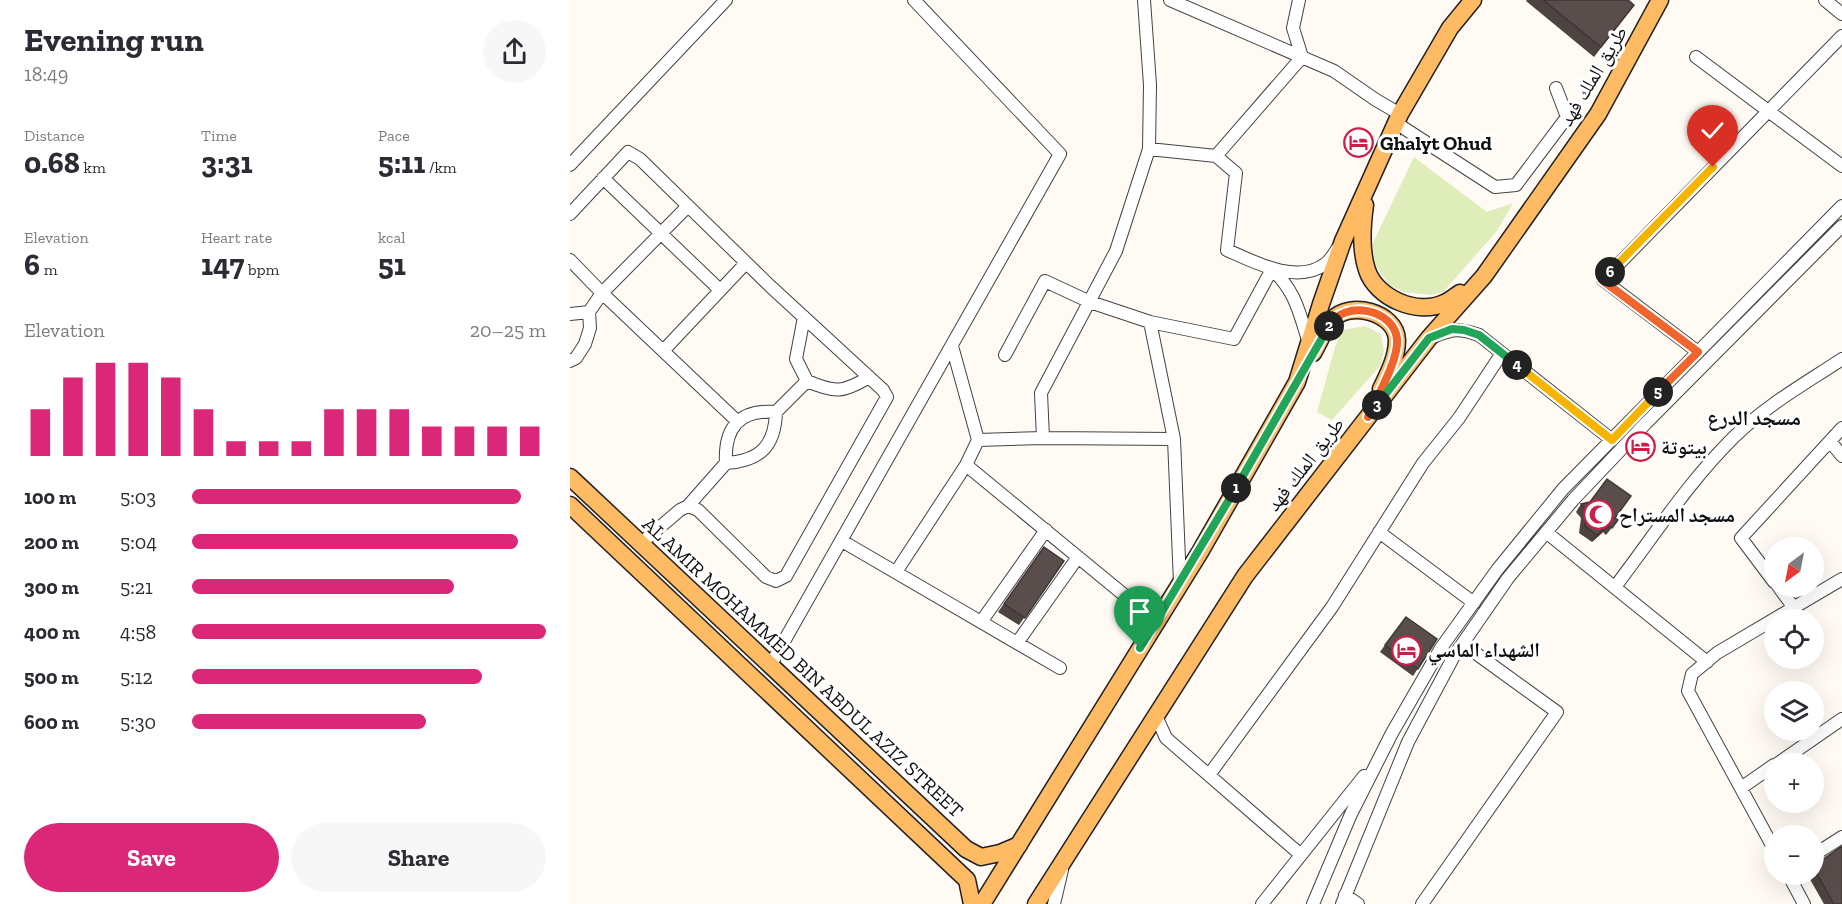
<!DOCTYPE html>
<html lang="en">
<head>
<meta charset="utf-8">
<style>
	:root { --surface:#fff; --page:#f7f7f7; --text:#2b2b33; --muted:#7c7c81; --accent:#db2777 }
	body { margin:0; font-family:"Zilla Slab","Noto Naskh Arabic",serif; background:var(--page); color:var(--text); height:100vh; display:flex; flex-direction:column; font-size:22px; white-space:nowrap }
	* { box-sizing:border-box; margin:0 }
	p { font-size:20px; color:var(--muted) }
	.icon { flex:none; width:33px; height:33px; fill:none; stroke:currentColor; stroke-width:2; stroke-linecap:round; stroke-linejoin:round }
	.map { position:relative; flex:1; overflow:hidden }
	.drawer { display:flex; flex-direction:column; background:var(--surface); width:570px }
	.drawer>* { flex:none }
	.needle { width:39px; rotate:212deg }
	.tools { position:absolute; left:1194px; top:537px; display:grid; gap:12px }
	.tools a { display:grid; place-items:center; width:60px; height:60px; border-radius:50%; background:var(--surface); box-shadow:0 6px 24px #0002; font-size:30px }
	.pin { position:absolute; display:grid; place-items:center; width:51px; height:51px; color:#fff; margin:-62px -26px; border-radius:50% 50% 50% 0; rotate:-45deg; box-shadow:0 0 6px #0007 }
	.pin .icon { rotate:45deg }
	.km { position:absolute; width:30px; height:30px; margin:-15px; border-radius:50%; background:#222; color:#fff; font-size:16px; line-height:30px; text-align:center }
	.round { display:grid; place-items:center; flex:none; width:63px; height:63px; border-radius:32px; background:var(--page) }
	.headline { display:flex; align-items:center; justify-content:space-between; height:102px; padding:0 24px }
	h1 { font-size:33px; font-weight:700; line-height:45px }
	.metrics { display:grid; grid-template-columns:repeat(3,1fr); gap:9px; height:102px; padding:6px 24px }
	.metrics div { display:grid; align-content:center }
	.metrics b { font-size:30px; font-weight:700 }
	.metrics small { font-size:16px; font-weight:400 }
	.metrics p { font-size:16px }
	.chart { height:168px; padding:12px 24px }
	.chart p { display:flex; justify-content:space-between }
	.chart svg { width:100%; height:108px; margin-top:6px; stroke:var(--accent); stroke-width:6 }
	.primary-button { display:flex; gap:12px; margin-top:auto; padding:12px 24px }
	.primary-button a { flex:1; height:69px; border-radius:36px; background:var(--accent); color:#fff; font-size:24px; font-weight:700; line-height:69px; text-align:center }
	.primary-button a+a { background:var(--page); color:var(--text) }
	ul { padding:0 24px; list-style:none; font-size:20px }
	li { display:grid; grid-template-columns:96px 72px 1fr; align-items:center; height:45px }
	li i { height:15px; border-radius:8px; background:var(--accent) }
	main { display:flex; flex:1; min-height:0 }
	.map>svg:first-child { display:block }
	.green { fill:#dfedba }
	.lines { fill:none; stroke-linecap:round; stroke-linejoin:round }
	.minor-casing { stroke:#434343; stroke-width:14 }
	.major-casing { stroke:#212121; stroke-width:19 }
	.minor { stroke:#fff; stroke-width:12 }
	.major { stroke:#ffba64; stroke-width:16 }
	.wall { fill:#4d4341 }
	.shaded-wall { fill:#3f3735 }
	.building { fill:#5a4e4c; stroke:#3f3735; stroke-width:1.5 }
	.split-1-casing { stroke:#fff; stroke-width:12 }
	.split-2-casing { stroke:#fff; stroke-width:12 }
	.split-3-casing { stroke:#fff; stroke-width:12 }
	.split-4-casing { stroke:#fff; stroke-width:12 }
	.split-5-casing { stroke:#fff; stroke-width:12 }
	.split-6-casing { stroke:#fff; stroke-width:12 }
	.split-7-casing { stroke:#fff; stroke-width:12 }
	.split-1 { stroke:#22a559; stroke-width:8 }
	.split-2 { stroke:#22a559; stroke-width:8 }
	.split-3 { stroke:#f0652b; stroke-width:8 }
	.split-4 { stroke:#22a559; stroke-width:8 }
	.split-5 { stroke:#f5b400; stroke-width:8 }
	.split-6 { stroke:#f0652b; stroke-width:8 }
	.split-7 { stroke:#f5b400; stroke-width:8 }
	.labels { text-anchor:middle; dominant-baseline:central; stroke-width:6; stroke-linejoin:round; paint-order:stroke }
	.street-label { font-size:20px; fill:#101010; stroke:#fff }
	.poi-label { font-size:20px; font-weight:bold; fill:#101010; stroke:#fff; text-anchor:start }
	.neighbourhood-label { font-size:21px; font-weight:bold; fill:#101010; stroke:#fff }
</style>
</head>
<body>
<main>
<section class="drawer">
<div class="headline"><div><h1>Evening run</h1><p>18:49</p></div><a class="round"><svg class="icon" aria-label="share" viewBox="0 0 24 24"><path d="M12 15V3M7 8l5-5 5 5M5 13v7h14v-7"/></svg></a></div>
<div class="metrics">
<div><p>Distance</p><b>0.68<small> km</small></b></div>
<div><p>Time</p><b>3:31</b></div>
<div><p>Pace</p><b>5:11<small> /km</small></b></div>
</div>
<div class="metrics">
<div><p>Elevation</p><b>6<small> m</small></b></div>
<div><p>Heart rate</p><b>147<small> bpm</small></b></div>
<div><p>kcal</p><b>51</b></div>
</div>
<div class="chart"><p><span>Elevation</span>20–25 m</p>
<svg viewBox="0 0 160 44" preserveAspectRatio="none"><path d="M5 44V25M15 44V12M25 44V6M35 44V6M45 44V12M55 44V25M65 44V38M75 44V38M85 44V38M95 44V25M105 44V25M115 44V25M125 44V32M135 44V32M145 44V32M155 44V32"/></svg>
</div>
<ul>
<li><b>100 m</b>5:03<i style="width:93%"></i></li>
<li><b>200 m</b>5:04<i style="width:92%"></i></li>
<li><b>300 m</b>5:21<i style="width:74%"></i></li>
<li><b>400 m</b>4:58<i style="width:100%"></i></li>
<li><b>500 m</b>5:12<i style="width:82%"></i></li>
<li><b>600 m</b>5:30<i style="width:66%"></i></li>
</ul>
<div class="primary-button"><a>Save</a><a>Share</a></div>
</section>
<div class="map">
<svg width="1272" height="904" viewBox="0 0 1272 904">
	<rect width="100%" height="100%" fill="#fffbf4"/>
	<path class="green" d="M844 157 917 212 943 203 927 231 873 292 862 295 833 292 818 284 805 264 802 245Z
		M795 326 811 334 814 351 810 366 762 420 747 412 765 347 772 330Z"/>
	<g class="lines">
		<defs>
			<path id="minor" d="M600 0 764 71 806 100 830 114
				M1255 0 1272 14
				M1126 57 1272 166
				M826 123 925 187 946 185 997 117 986 88
				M579 149 646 156 732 57 723 28 729 0
				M646 156 666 173 657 250C684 262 727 285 755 264 760 261 764 254 767 249
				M0 165 156 0
				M33 178 150 290
				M118 206 32 293 168 422
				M0 214 58 152 70 159 200 286 313 390 317 397 216 576 206 581 196 577 128 510 118 506 110 510 70 544
				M0 260 32 293 19 312 20 328 15 344 6 358 0 361
				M702 269C726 292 729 312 739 343
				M0 314 19 312
				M234 317 226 359 237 381C265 393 273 393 299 377
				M580 322 604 439 610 583
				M863 337C883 329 888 328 909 335L1042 440
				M382 346 408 440
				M93 351 176 263
				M1128 352 1033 280 1272 36
				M435 355 475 281 520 302 580 322 664 339 702 269
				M473 438 471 393 546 251 579 149 580 85 574 0
				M1260 441 1272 456
				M156 463C154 428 169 409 206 412
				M396 465 559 599
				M118 506 156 463C190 461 205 446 206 412L237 381
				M809 532 904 603
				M976 532 1137 662
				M272 541 490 668
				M326 572 396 465 408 440 473 438 604 439
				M1204 582 1171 538 1272 428
				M1208 586 1224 608
				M1045 587C1083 537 1119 481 1164 437 1195 406 1236 383 1272 359
				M411 622 476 530
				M447 643 508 557
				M200 666 490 154 344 0
				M586 716 596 738 731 855
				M1207 764 1272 719
				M639 775 762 607 853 463 889 418 932 353
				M1171 788 1204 765
				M1204 849 1118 691 1122 674 1147 653 1272 579
				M1244 855 1272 837
				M1218 874 1234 904
				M775 895 788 904
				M484 904 492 870
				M692 904 794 776
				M743 904 781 814 822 733 871 648 927 570 993 489 1272 206
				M772 904 838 742 884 656 938 578 1003 500 1076 423 1272 226
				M852 904 987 712 893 644"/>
			<path id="major" d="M795 205C792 226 790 249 797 270 806 298 848 316 874 303 880 301 885 296 890 293
				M743 353C749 343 754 329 762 320 779 300 826 312 827 340 827 358 818 374 811 389
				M0 477 396 849 411 857 430 853 449 845
				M0 505 397 880 402 904
				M412 904 630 552 727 382 751 304 773 241 830 114 880 28 903 0
				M466 904 675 576 859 338 914 276 1028 114 1090 0"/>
		</defs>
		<use href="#minor" class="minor-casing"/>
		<use href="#major" class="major-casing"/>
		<use href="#minor" class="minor"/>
		<use href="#major" class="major"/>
	</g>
	<path class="wall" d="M957 0H1058L1064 5 1024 57 956 1Z
		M1020 502 1048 520 1036 535 1033 532 1022 542 1009 533 1011 518 1006 512 1011 504Z
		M474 547 494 561 449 625 428 612Z
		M867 639 843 676 810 652 815 645Z
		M1244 866 1272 904H1254L1237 874H1244Z"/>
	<path class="shaded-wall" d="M1038 525 1033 532 1022 542 1027 535Z"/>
	<path class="building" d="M973 0H1058L1064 5 1031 47Z
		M1037 479 1061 496 1045 518 1048 520 1042 528 1038 525 1027 535 1015 526 1016 510 1011 504 1020 502Z
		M474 547 494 561 455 618 434 604Z
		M836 617 867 639 848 669 815 645Z
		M1272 846V904H1264L1244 869V866Z"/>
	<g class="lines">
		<defs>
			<path id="split-1" d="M570 648 666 488"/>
			<path id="split-2" d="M666 488 759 326"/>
			<path id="split-3" d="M759 326C774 299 824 309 827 339 829 359 807 397 798 417L807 405"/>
			<path id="split-4" d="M807 405 859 338 882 329 894 330 909 335 947 365"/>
			<path id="split-5" d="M947 365 1042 440 1088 392"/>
			<path id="split-6" d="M1040 272 1032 280 1128 352 1088 392"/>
			<path id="split-7" d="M1040 272 1143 167"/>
		</defs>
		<use href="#split-1" class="split-1-casing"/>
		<use href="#split-2" class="split-2-casing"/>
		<use href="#split-3" class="split-3-casing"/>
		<use href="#split-4" class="split-4-casing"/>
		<use href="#split-5" class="split-5-casing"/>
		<use href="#split-6" class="split-6-casing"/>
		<use href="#split-7" class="split-7-casing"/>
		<use href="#split-1" class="split-1"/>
		<use href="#split-2" class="split-2"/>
		<use href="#split-3" class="split-3"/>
		<use href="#split-4" class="split-4"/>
		<use href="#split-5" class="split-5"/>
		<use href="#split-6" class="split-6"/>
		<use href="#split-7" class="split-7"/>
	</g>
	<defs>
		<symbol id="hotel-ring" viewBox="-11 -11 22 22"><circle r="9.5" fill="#fff" stroke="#cb1e49" stroke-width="1.5"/><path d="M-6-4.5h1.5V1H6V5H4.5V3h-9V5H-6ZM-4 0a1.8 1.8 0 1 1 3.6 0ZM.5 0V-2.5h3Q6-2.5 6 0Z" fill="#cb1e49"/></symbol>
		<symbol id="mosque-ring" viewBox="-11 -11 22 22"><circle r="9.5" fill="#fff" stroke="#cb1e49" stroke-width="1.5"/><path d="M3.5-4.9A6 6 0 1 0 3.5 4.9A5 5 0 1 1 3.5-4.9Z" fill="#cb1e49"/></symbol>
	</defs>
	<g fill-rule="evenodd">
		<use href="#hotel-ring" x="772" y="126" width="33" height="33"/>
		<use href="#hotel-ring" x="1054" y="430" width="33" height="33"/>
		<use href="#mosque-ring" x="1012" y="498" width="33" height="33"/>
		<use href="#hotel-ring" x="820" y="634" width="33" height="33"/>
	</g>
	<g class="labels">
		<g class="street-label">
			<text transform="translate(1023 76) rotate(-59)">طريق الملك فهد</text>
			<text transform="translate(735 464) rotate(-52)">طريق الملك فهد</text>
			<text transform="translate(233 667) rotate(43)">AL AMIR MOHAMMED BIN ABDUL AZIZ STREET</text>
		</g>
		<g class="poi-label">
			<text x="810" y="143">Ghalyt Ohud</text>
			<text x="1091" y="447">بيتوتة</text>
			<text x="1049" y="515">مسجد المستراح</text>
			<text x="858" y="650">الشهداء الماسي</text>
		</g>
		<g class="neighbourhood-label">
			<text x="1184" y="417">مسجد الدرع</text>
		</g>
	</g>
</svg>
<div class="tools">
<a><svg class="needle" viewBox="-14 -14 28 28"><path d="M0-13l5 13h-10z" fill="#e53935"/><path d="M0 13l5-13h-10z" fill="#7c7c81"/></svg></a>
<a><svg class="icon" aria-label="locate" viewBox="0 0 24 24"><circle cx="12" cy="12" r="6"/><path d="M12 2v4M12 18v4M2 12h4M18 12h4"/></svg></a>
<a><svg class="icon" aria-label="layers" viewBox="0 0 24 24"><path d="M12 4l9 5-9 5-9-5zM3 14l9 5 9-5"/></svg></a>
<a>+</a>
<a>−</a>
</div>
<div class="pin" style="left:570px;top:648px;background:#1e9e55"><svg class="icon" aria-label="arrive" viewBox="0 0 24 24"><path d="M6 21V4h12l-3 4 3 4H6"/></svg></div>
<div class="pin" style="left:1143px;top:167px;background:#d93025"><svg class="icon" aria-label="check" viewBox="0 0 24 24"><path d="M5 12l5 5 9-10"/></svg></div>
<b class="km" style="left:666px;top:488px">1</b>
<b class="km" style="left:759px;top:326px">2</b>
<b class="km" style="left:807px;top:405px">3</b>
<b class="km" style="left:947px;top:365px">4</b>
<b class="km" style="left:1088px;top:392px">5</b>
<b class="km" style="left:1040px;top:272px">6</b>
</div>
</main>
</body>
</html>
